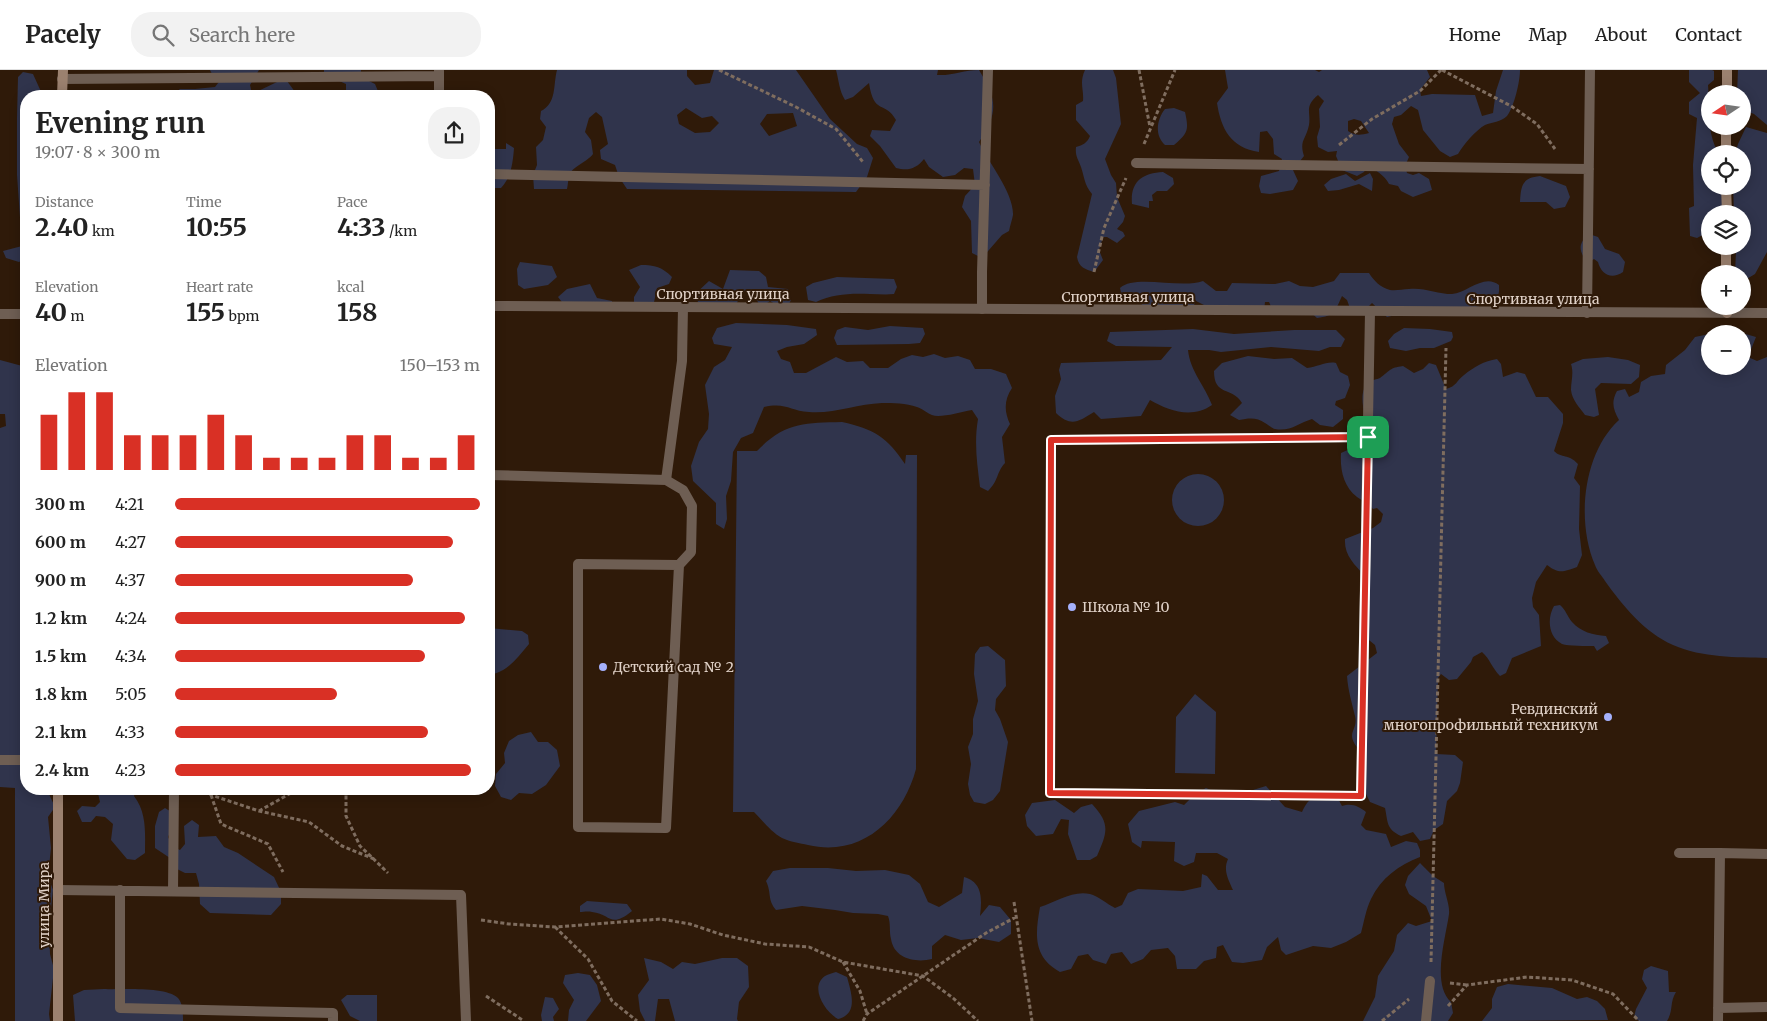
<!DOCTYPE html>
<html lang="en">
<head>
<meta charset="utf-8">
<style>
	:root { --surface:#fff; --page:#f2f2f2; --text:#222; --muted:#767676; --line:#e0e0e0; --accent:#d93025 }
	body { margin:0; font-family:Merriweather,serif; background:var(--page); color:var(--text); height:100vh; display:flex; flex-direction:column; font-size:19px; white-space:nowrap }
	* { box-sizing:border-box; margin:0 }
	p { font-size:16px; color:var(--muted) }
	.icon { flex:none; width:28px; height:28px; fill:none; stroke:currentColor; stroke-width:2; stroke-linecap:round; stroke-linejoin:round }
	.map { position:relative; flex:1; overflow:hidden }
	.side { position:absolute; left:20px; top:20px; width:475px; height:705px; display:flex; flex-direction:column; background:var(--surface); border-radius:20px; box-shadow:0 2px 12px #0003 }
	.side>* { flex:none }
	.needle { width:32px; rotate:257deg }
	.tools { position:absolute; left:1701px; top:15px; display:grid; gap:10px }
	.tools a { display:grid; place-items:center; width:50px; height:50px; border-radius:50%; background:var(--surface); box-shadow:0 2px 12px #0003; font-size:25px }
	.pin { position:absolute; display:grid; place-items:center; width:42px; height:42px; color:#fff; margin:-21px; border-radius:10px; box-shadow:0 2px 8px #0006 }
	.round { display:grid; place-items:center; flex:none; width:52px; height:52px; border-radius:20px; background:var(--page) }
	.summary { display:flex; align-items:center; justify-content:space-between; height:85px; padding:0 15px }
	h1 { font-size:28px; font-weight:700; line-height:38px }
	.metrics { display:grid; grid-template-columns:repeat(3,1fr); gap:8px; height:85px; padding:5px 15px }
	.metrics div { display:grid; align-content:center }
	.metrics b { font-size:25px; font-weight:700 }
	.metrics small { font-size:14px; font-weight:400 }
	.metrics p { font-size:14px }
	.chart { height:140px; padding:10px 15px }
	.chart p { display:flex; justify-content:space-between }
	.chart svg { width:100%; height:90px; margin-top:5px; stroke:var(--accent); stroke-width:6 }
	ul { padding:0 15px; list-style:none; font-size:16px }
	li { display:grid; grid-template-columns:80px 60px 1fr; align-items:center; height:38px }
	li i { height:12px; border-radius:6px; background:var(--accent) }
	header { display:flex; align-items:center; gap:30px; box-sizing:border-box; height:70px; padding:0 25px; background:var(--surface); border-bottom:1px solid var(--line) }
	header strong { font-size:24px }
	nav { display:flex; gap:28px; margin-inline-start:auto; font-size:18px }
	.search { width:350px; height:45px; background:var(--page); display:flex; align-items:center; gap:12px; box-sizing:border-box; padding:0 18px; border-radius:20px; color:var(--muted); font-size:19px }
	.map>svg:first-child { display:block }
	.green { fill:#30344c; fill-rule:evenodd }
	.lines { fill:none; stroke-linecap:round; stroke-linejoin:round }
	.path { stroke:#7f6d5f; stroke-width:3; stroke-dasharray:4 2.5; stroke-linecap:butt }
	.lane { stroke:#6e5e53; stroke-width:10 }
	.street { stroke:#6e5e53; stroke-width:10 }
	.secondary { stroke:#9b816f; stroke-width:10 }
	.route-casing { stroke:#fff; stroke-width:10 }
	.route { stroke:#d93025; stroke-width:6 }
	.poi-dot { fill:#a5b1fc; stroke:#2f1a09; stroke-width:2 }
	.labels { text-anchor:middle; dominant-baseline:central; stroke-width:4; stroke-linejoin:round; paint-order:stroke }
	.street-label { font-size:14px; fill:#e0d1c7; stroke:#2f1a09 }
	.poi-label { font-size:14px; fill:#e0d1c7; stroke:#2f1a09; text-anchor:start }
</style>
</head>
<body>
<header>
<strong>Pacely</strong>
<div class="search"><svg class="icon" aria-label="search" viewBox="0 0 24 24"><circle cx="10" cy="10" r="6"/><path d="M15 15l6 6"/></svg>Search here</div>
<nav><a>Home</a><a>Map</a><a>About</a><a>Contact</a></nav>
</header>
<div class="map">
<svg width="1767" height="951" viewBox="0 0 1767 951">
	<rect width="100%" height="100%" fill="#2f1a09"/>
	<path class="green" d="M210 0H259L250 15 252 24 277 12 287 11 298 26H171L180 19H195L215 17 222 8 212 4Z
		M324 0H361V7L375 14 380 26H341L346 22V14L330 7 324 2Z
		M557 0H687V6L695 15 710 13 714 0H796L830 49 857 74 867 78 873 88 867 107 856 122 627 119 619 107 615 95 601 89 600 80 608 74 602 47 596 42 589 48 585 62 591 70 593 84C586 93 571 97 569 106 568 110 568 115 567 119H534L533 105 537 95 536 77 543 70 546 57 540 49 541 41C557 33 553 15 557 0ZM686 38 702 48 712 46 719 53 710 62 695 63 679 54 677 45ZM793 43 797 56 769 66 760 54 767 44Z
		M836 0H938L937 5C952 6 964 0 979 0 997 29 999 42 979 72 988 92 1014 123 1013 145 1012 150 1010 156 1009 161L1002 165 982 188 972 183 971 151 962 137 965 126 975 115 973 99 964 98 955 105 943 107 929 97 924 89C916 99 908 101 896 98L880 76 870 66 872 60 890 61 896 50C885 30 874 46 869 13L853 27 845 30C839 20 839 11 836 0Z
		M1085 0H1113L1116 8 1121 54 1105 89 1111 105 1116 113 1117 127 1125 146 1123 152 1117 159 1123 162 1125 166 1117 173 1107 167H1103L1099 180 1103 190 1094 202C1085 199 1079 198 1077 187L1092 124C1084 114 1085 109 1081 97 1078 89 1075 86 1076 77 1083 75 1087 73 1090 66L1076 50V35L1083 31C1084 19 1079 13 1085 0Z
		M1225 0H1315L1319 2 1322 0H1427L1430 7 1420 20 1421 26 1432 24 1475 25 1482 46 1493 43 1496 21 1503 0H1520C1520 12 1514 37 1507 46 1501 52 1492 52 1485 55 1476 60 1463 75 1458 84L1450 87 1440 81 1423 60 1418 40 1411 36 1401 45 1394 47 1392 54 1399 74 1409 87 1405 96 1407 103 1413 105 1419 103 1429 109 1432 120 1413 127 1401 121 1398 116 1389 114C1384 105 1377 101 1368 96L1364 102 1357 106 1342 100 1336 86 1337 81 1328 82 1318 77 1317 67 1320 57 1319 39 1324 31 1318 25C1304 37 1311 41 1309 55 1306 70 1299 70 1304 86L1293 100 1298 111 1293 120 1270 124 1261 123 1259 116 1261 106 1279 101 1282 89 1274 84 1273 69 1267 61 1260 62 1259 82C1231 78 1221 59 1217 33L1228 18ZM1354 49 1361 51 1369 63C1361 65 1355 66 1348 61V51Z
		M1689 0H1712L1714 1V10L1708 15C1710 39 1706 62 1719 84H1710V116H1724L1727 144H1710V161L1697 168 1690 166 1689 138 1694 136 1693 95 1697 48 1689 44V32L1700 23 1689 12Z
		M1738 0H1767V55L1754 44 1743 40 1742 24H1737Z
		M23 2 33 4 43 26H26V188L19 192 6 188 3 181 22 176 17 105V48L18 7Z
		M1174 38 1185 42C1189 60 1188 63 1174 75H1165C1154 65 1157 49 1165 39Z
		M1746 57 1767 63V182L1755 204 1745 210 1743 208 1742 204H1735L1736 181 1743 174 1742 144H1734L1733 116H1742V84H1735L1738 74Z
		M506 73 514 78C513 92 511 108 501 118H489V79H506Z
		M1163 102 1173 108 1174 114 1167 121H1157L1152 125 1153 131H1149V138L1132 134C1130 112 1142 103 1163 102Z
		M1370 103 1373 109 1372 121 1359 114 1339 120 1328 121 1324 115 1331 109 1346 104 1355 111Z
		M1540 106 1566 116 1570 127 1565 137 1554 139 1546 132H1520C1521 115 1522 108 1540 106Z
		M1589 164 1598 167 1605 179 1619 184 1625 192 1623 202C1611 210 1601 204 1598 192L1594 189 1588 193C1579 182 1577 174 1589 164Z
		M520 192 552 196 557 207 548 215 524 219 518 215 517 199Z
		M641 195C655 195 662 197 672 207L669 214 657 218 653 237H634V227L640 217 629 200Z
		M730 200 759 201 766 207 768 217 788 219 791 230 787 238 775 234 770 231 760 238 758 232 750 221 742 222 735 237H701L694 225 709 211 723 219Z
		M1340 203H1369C1374 211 1380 217 1390 220 1397 221 1402 219 1409 219 1423 217 1438 224 1452 224 1467 223 1484 203 1499 215 1499 220 1500 225 1495 229 1481 243 1410 241 1387 247L1372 233 1363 242 1351 241 1347 230 1342 226C1335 241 1335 246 1317 248L1309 241H1273L1269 232H1265L1264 241 1210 238 1196 231 1193 237 1143 236 1138 230 1122 227 1120 218C1135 204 1181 219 1203 211L1216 221H1227L1232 213 1275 214 1289 211 1300 216 1313 217 1334 211Z
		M837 207 894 209 897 217 894 224C885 225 878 224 870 224 851 223 833 224 816 232L808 230 806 217 813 213Z
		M590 214 597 228 612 231V237L565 236 558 227 567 219Z
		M736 253 787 255 816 259 817 265 804 274 787 277 777 281 781 289 790 292 794 303H806L836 287 847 292 863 291 870 298H888L901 289 912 285 923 287 934 284 945 288 958 286 970 290 975 299H991L1006 304 1012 318C1004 330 1004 341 1010 354L1002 367 1005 393C996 403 999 410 988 421L980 417C977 393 974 372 978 349L972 340C961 342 948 346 938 346 929 346 924 339 917 337 906 333 893 333 882 333 857 334 834 344 809 342 790 341 786 332 764 337L753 363 741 368 733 382 731 411 726 426 727 449 724 459 716 454V433L693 411 691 396 699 372 708 359 709 344 705 315 714 297 725 290 732 277 714 274 712 268 717 258Z
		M890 256 923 258 925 264 920 273 909 274 837 275 834 268 837 260 845 257 868 260Z
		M1404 258 1430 259 1452 262 1453 267 1451 271 1434 278H1420L1406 281 1390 278 1388 271 1394 264Z
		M1193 259 1234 264 1294 260H1336L1345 269 1341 277H1330L1319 281 1271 277 1221 282 1209 280H1188C1190 301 1205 316 1212 335 1192 349 1169 341 1150 330L1141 346 1101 349 1094 342C1078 352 1071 357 1056 343L1055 326 1061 309 1059 300 1061 293 1161 290 1172 277 1116 276 1107 271 1110 262Z
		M1714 263 1719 264H1710V296H1742V263L1756 267 1748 287 1757 291 1767 287V588C1736 587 1703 588 1673 575 1644 562 1623 536 1605 511 1602 506 1597 501 1595 495 1576 451 1583 383 1619 350 1613 339 1611 332 1617 321L1625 319 1629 327 1639 322 1641 312 1651 306 1665 304 1666 295 1685 280 1695 267Z
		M1248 286 1274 289 1292 288 1307 298C1318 297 1326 291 1336 293L1340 302 1348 306 1350 315 1345 328 1336 331 1335 335 1343 340V349L1333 357 1320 355 1312 349C1299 353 1290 362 1275 359 1272 358 1268 355 1265 353 1257 347 1249 348 1239 350L1230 345 1242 333C1232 316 1214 327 1214 301L1222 293Z
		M1608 287 1628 290 1640 295 1639 307 1631 314 1601 313 1595 319 1599 345 1594 347 1585 345C1580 338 1572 330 1571 320 1571 311 1574 303 1571 294L1583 289Z
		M1497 289 1501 294 1503 307 1517 302 1525 304 1536 327H1548L1563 344V353L1554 381C1562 389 1568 383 1578 394L1574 408 1580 416 1579 459 1582 485 1577 497C1563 502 1559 504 1547 495L1536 512 1532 528 1533 537 1539 545 1541 576 1512 588 1506 603 1500 606C1492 598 1490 589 1482 582L1473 587 1471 592 1457 609 1449 610 1441 604 1438 608 1436 684 1455 685 1463 692 1460 713 1457 721 1447 731 1443 754 1434 760 1430 769 1420 771 1413 762 1401 766C1386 759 1388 752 1385 738L1370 732 1361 714 1362 683C1342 662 1359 662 1355 646 1352 633 1348 621 1347 606L1377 583 1375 575 1364 566 1365 538 1370 532 1365 522V506C1354 494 1344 485 1345 469L1373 458 1381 452 1383 444 1377 438 1373 439C1368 433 1363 431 1357 427 1343 416 1340 399 1341 383L1352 378 1360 367 1368 361C1366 346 1356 323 1369 312 1372 309 1377 310 1380 308 1391 300 1389 298 1403 296L1414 303 1423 299 1429 293 1436 295 1446 319C1457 316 1456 311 1464 305 1474 297 1484 291 1497 289Z
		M0 290 26 297V719H49L48 722 55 737 48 747 51 778 48 806 53 820 49 856 50 884 54 899 49 944 50 951H15V718L0 717V358L6 356 5 344H0Z
		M842 352C874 359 887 367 905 394L906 385H917L916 699C903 748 862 788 808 775 800 773 790 772 782 768 771 762 763 751 754 742H733L737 381H757C785 352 804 353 842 352Z
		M1172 430a26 26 0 1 1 52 0a26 26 0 1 1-52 0Z
		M1560 535C1566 540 1567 546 1572 552 1581 562 1593 565 1606 566L1609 573 1597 581 1594 576C1587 576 1568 576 1562 574 1548 567 1547 548 1554 536Z
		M489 558 522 561 528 565 529 574C517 588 508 602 489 605Z
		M988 576 1005 590 1006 616 996 629 995 640 1000 649 1008 672 1000 721 993 730 985 734 974 732 970 725 968 714 971 694 968 677 973 664V649L978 631 974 604 975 584 980 577Z
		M1195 624 1216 642 1215 704 1175 703 1176 647Z
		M531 662 538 672H548L557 680 560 696 546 715 532 724 519 723 511 730 501 727 495 716 496 704 505 693 504 683 509 671 518 665Z
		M1266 716 1285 737 1302 742C1310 724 1318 725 1336 725L1342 736C1352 733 1358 736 1366 742L1361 755 1366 760 1386 764 1391 777 1406 771 1417 773 1420 780V787C1399 795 1381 808 1371 829 1366 839 1364 852 1361 863L1346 872 1331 878 1313 876 1286 885 1281 880 1278 867 1267 877 1262 890 1243 893 1232 892 1223 875 1217 877 1216 888 1204 891 1196 899H1177L1175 886 1168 878 1151 880 1143 889 1131 894 1122 882 1111 884 1106 894 1093 890 1088 884 1078 886 1071 899 1060 902C1033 887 1035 865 1040 837 1056 832 1073 820 1090 824 1098 826 1107 834 1115 838L1122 835 1128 823 1138 819 1183 821 1201 817 1202 804 1207 806 1218 820H1233C1228 809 1223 800 1228 789L1217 783H1196L1194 792 1184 796 1174 791 1175 772 1142 771 1141 778 1132 772 1128 754 1139 741 1175 732 1184 735 1195 724 1206 718 1220 724 1244 725 1253 720Z
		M97 719H169L162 724 153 721H136L134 726C147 743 145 763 145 783L135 790 127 789 111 770 113 754 105 747 96 746 91 752H82L77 741 82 736 95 737 100 732Z
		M428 719H486L482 723 454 720 444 724 436 720Z
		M1055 730 1074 743 1081 737 1092 734C1111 754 1107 763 1097 786L1090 790H1077L1068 764 1069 750 1061 749 1053 764 1036 766 1027 756 1025 745 1032 733Z
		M165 738 173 743V756L168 767 173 777 180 780 185 774 184 756 192 750 199 755 198 767 216 766 224 777 238 783 274 807 281 822V834L271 845 210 843 200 834 199 814 196 803H185L173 797 170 788 155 778V756L159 742Z
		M1420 793 1433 806 1444 813C1444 823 1450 834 1449 844 1446 867 1431 914 1451 932L1453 943 1448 951H1363L1375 927 1378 906 1394 881 1397 865 1408 853 1416 856 1432 851 1426 836 1409 824 1405 815 1408 806Z
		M790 798H828L856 801 885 800 909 805 920 814 928 832 939 837 962 823 964 807C983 812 982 830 980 846L989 835 1000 837 1011 850V864L999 872 978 868 961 870 945 865 932 876V889C916 893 894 889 891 869 889 861 891 854 888 846L878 844 853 843 835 840 802 836 776 840C767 829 772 824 766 811L773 801Z
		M587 831 627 834 632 841C610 859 611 844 592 842 588 841 583 842 580 842V836Z
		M644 888 661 892 673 899 682 892 695 894 722 888H737L748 896 749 917 739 932 737 949 738 951H675L669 929H658L655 951H645L640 941 638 925 649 910Z
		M1651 896 1668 901 1669 922H1676C1669 934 1674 939 1667 951H1639L1634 947 1636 939 1647 918 1642 909 1644 900Z
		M836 902 847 907C851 922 859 944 838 949 825 942 809 917 825 906 828 904 833 903 836 902Z
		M578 903 590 905 597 915 601 931 586 951H568L569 940 574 930 563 913 565 905Z
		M1508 914 1552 918 1577 929 1587 927 1597 931 1605 939 1608 950 1482 951 1492 938V929L1497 917Z
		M104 919C121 920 165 916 178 928 183 934 183 943 183 951H75L73 925 84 920Z
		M347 925H377V951H360L350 946 341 930Z
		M545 927 553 928 559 939 553 947 554 951H542L541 945Z"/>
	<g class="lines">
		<path class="path" d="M719 0 796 37 836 59 863 92
			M1139 0 1150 57
			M1442 0 1511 36 1537 54 1555 79
			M1144 74 1175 0
			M1339 75 1372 49 1420 21 1441 0
			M1094 202 1104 158 1126 108
			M205 719 211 725 259 741 309 752 342 776 374 789
			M346 719V746L360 776 388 803
			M211 725 221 754 268 774 283 802
			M259 741 291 723 292 719
			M1014 832 1032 951
			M481 850 509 854 555 857 661 849 690 854 723 865 765 874 809 877 843 892 923 906 953 928 978 951
			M555 857 588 889 612 931 637 951
			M843 892 860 921 867 944
			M1431 892 1446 278
			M1450 913 1467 915
			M486 926 524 951
			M1448 936 1467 915 1527 907 1572 910 1613 924 1639 951
			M863 951 867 944 986 863 1016 847
			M1382 951 1409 929"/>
		<path class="lane" d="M62 9 439 6
			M439 26V1
			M1136 93 1589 99
			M489 104 985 115
			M982 239V202L988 0
			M1587 243 1590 0
			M1368 367 1051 370 1050 723 1361 726 1370 242
			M489 405 666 410 682 291 683 237
			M666 410 683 420 692 436 691 482 679 495 578 494V757L666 758 679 495
			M0 690H26
			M1679 783H1720
			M58 820 461 825 466 951
			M120 820V938L333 943V951
			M173 821 174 719
			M1718 938 1767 937
			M1426 951 1430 911
			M1718 951 1720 783 1767 784"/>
		<path class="street" d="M489 236 1767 243
			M0 244H26"/>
		<path class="secondary" d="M1727 24V0
			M62 26 63 0
			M1726 84V56
			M1726 116 1727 144
			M1726 204V176
			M1727 236V243
			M58 951V719"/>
	</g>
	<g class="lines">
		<defs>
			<path id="route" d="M1368 367 1361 726 1050 723 1051 370Z"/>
		</defs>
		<use href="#route" class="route-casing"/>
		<use href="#route" class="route"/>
	</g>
	<g class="poi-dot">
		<circle cx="1072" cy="537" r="5"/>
		<circle cx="603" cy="597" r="5"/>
		<circle cx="1608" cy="647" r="5"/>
	</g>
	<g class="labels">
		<g class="street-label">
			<text x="723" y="224">Спортивная улица</text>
			<text x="1128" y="227">Спортивная улица</text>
			<text x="1533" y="229">Спортивная улица</text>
			<text transform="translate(44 835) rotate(-90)">улица Мира</text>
		</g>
		<g class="poi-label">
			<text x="1082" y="537">Школа № 10</text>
			<text x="613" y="597">Детский сад № 2</text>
			<text x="1598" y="639" text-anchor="end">Ревдинский<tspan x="1598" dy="16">многопрофильный техникум</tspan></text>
		</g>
	</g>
</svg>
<div class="tools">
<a><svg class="needle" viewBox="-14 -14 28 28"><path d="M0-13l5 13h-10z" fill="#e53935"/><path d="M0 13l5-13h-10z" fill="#767676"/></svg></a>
<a><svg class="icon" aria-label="locate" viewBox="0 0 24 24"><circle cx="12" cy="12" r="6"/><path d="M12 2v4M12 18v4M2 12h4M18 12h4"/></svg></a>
<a><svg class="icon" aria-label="layers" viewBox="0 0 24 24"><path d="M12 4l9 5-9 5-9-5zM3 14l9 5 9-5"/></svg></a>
<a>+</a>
<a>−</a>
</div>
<div class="pin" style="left:1368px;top:367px;background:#1e9e55"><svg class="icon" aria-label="arrive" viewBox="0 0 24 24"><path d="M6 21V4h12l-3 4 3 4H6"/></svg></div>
<section class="side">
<div class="summary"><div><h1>Evening run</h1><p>19:07 · 8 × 300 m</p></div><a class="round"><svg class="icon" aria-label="share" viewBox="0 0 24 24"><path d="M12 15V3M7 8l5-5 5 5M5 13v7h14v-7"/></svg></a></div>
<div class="metrics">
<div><p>Distance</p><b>2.40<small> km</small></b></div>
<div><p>Time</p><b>10:55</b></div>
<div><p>Pace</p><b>4:33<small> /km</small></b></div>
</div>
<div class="metrics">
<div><p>Elevation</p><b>40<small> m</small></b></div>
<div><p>Heart rate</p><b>155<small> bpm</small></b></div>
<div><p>kcal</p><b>158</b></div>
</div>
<div class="chart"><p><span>Elevation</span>150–153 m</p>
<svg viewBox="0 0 160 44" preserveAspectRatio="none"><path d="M5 44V17M15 44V6M25 44V6M35 44V27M45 44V27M55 44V27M65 44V17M75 44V27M85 44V38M95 44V38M105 44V38M115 44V27M125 44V27M135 44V38M145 44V38M155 44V27"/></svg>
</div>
<ul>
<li><b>300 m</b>4:21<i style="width:100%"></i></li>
<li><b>600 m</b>4:27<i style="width:91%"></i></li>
<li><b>900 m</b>4:37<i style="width:78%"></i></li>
<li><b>1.2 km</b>4:24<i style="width:95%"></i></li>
<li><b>1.5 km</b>4:34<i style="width:82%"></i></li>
<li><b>1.8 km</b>5:05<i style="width:53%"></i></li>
<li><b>2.1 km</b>4:33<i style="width:83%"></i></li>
<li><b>2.4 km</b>4:23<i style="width:97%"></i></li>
</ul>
</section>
</div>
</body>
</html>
